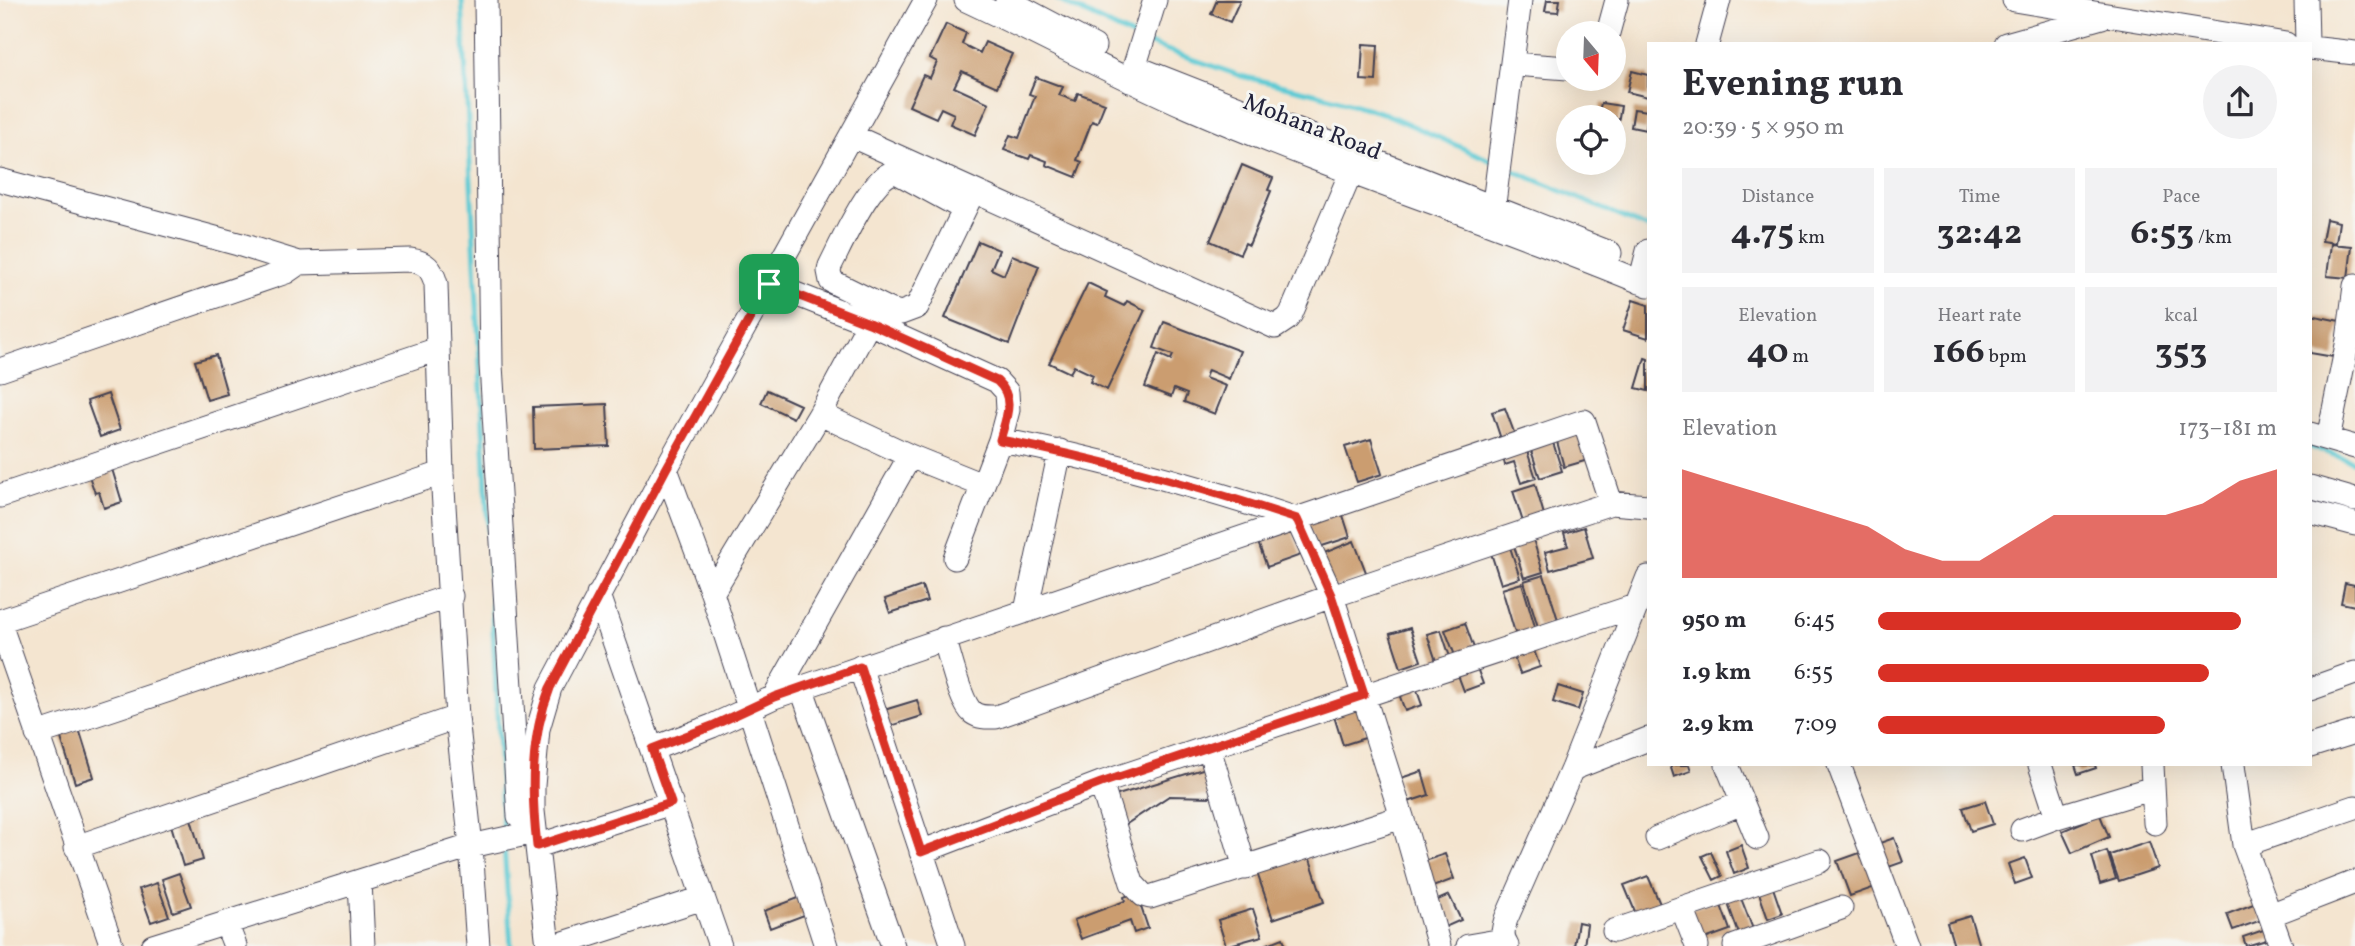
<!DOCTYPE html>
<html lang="en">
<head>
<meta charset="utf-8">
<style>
	:root { --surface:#fff; --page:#f2f2f3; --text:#2b2b33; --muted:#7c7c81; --accent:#d93025 }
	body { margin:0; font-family:Vollkorn,serif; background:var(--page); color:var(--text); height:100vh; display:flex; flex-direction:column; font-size:26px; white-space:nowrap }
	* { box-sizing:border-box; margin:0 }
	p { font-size:23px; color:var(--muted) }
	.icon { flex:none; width:38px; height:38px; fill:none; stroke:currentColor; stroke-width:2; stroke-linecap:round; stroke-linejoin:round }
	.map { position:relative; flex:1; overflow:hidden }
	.panel { position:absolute; left:1647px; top:42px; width:665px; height:724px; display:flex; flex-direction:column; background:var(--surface); border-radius:0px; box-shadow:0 7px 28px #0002 }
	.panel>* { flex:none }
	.needle { width:46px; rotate:161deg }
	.fabs { position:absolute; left:1556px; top:21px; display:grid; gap:14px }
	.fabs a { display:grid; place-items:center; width:70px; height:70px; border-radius:50%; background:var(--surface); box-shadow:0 7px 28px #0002; font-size:35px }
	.pin { position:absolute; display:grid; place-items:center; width:60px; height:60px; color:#fff; margin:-30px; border-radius:14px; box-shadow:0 4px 10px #0006 }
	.round { display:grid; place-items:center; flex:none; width:74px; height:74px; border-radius:37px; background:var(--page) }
	.head { display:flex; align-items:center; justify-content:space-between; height:119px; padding:0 35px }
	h1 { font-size:38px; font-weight:700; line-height:52px }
	.stats { display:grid; grid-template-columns:repeat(3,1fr); gap:10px; height:119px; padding:7px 35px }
	.stats div { display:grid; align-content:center; border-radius:0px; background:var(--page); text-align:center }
	.stats b { font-size:35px; font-weight:700 }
	.stats small { font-size:19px; font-weight:400 }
	.stats p { font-size:19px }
	.chart { height:196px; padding:14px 35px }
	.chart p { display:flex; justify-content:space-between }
	.chart svg { width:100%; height:126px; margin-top:7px; fill:var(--accent); opacity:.7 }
	ul { padding:0 35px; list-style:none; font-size:23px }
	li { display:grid; grid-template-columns:112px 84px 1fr; align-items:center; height:52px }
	li i { height:18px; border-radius:9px; background:var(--accent) }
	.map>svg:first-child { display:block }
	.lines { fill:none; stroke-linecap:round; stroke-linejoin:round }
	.stream { stroke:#5dcad4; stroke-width:5 }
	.building { fill:#cb9d6f }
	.minor-casing { stroke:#423f51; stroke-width:25 }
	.minor { stroke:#fff; stroke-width:23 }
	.route-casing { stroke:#fff; stroke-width:14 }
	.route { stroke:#d93025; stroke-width:9 }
	.labels { text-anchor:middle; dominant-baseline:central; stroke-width:6; stroke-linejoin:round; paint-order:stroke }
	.street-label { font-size:24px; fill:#22223b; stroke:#f6f6f2 }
</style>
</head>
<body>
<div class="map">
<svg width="2355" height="946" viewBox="0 0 2355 946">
	<rect width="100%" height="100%" fill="#f6f6f2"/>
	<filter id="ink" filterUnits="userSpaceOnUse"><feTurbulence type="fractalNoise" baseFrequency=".0143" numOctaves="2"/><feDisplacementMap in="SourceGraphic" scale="14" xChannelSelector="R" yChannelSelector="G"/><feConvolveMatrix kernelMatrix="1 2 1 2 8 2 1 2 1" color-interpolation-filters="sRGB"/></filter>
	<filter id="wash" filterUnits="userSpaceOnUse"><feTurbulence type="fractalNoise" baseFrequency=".00686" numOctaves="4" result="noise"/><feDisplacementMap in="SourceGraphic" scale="28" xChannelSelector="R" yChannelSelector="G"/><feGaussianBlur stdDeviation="1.57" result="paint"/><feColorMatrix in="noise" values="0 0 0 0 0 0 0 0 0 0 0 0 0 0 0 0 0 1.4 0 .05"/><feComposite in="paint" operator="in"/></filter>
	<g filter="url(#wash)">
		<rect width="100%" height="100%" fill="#f4e5d0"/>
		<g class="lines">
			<path class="stream" d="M462 0 503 832
				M1058 0 1138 39
				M1147 43 1241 76 1318 94 1386 114 1494 162
				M1503 166 1648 228
				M2310 447 2355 462
				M504 846 511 946"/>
		</g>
		<g id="blocks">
			<path class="building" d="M1217 0H1240L1230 22 1211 14Z
				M1547 0H1560L1558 12 1545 11Z
				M946 24 966 33 962 44 980 53 985 42 1012 54 997 87 962 71 954 87 989 103 975 135 950 124 954 114 941 108 936 118 909 106 923 75 930 78 937 62 930 58Z
				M1363 44 1378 45 1376 81 1361 80Z
				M1632 71 1648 75V97L1627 92Z
				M1036 77 1063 87 1059 95 1075 101 1078 93 1105 103 1097 123 1092 121 1077 160 1082 162 1076 177 1046 165 1047 161 1031 155 1029 159 1004 150 1010 135 1019 138 1035 96 1029 94Z
				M1601 103 1621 106 1617 128 1614 127V117H1598Z
				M1634 109 1648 111 1646 130 1631 127Z
				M1242 165 1273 178 1268 190 1271 191 1249 245 1245 243 1240 254 1210 241Z
				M2326 219 2339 222 2336 243 2322 241Z
				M978 241 999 250 991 269 1004 275 1012 255 1039 266 1009 344 945 318Z
				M2331 244 2352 246 2348 278 2327 276Z
				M1088 283 1107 292 1105 297 1124 306 1127 301 1145 310 1107 390 1090 382 1093 375 1074 366 1070 373 1049 363Z
				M1633 300 1648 305V338L1623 330Z
				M2310 315 2340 321 2334 357 2310 353Z
				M1164 322 1240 351 1229 379 1208 370 1205 378 1226 386 1215 414 1184 402 1187 394 1174 389 1171 397 1145 387 1158 354 1171 360 1173 355 1154 348Z
				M216 355 227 394 207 400 195 361Z
				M1645 358 1648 359V391L1636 388Z
				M767 390 800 405 793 418 761 403Z
				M108 394 120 430 100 437 87 401Z
				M607 404 609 446 534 449 533 407Z
				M1505 408 1515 435 1501 439 1492 412Z
				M1580 431 1588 460 1564 467 1556 438Z
				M1551 436 1562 471 1540 478 1529 444Z
				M1371 439 1382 474 1357 482 1345 447Z
				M1524 442 1536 478 1521 483 1514 462 1505 465 1501 450Z
				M112 469 122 502 104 508 99 492 95 493 89 476Z
				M1535 484 1545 518 1524 525 1513 491Z
				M1340 506 1350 537 1316 548 1305 517Z
				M1290 522 1301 555 1267 567 1255 534Z
				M1584 527 1593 558 1550 570 1545 552 1568 546 1564 533Z
				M1533 539 1543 572 1524 578 1514 546Z
				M1354 541 1367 575 1332 588 1319 555Z
				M1509 544 1520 578 1501 584 1490 550Z
				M1544 575 1558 620 1538 627 1524 581Z
				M1522 583 1536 630 1516 636 1502 589Z
				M2345 583 2355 585V606L2341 603Z
				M922 586 927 601 890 613 885 599Z
				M1465 623 1475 651 1456 658 1445 630Z
				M1410 628 1421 661 1401 668 1390 634Z
				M1441 630 1450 657 1436 661 1427 634Z
				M1531 642 1540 667 1520 674 1511 649Z
				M1474 660 1483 684 1464 691 1455 667Z
				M1414 682 1422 705 1405 711 1397 688Z
				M1558 686 1583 694 1578 710 1553 702Z
				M917 700 922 716 887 727 881 711Z
				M1357 705 1368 737 1343 745 1333 713Z
				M79 729 94 777 75 783 60 735Z
				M1670 765H1689L1691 771 1674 777Z
				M2075 765H2095L2096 768 2078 774Z
				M1209 767 1213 797 1169 796 1125 825 1111 797Z
				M1422 771 1429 795 1405 803 1398 779Z
				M1985 801 1993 824 1971 831 1963 808Z
				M189 812 203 860 183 866 169 818Z
				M2100 815 2109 837 2072 853 2062 831Z
				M1894 838 1903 862 1883 869 1874 845Z
				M2149 842 2158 868 2119 881 2110 855Z
				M1741 845 1749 868 1734 874 1726 851Z
				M1307 850 1324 902 1273 919 1255 867Z
				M1868 850 1881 885 1850 896 1837 861Z
				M2107 851 2116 879 2100 884 2092 856Z
				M1711 852 1722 876 1714 880 1702 856Z
				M1445 854 1454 879 1430 888 1421 862Z
				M2025 858 2032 878 2015 884 2008 864Z
				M179 873 191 906 173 912 162 879Z
				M1648 876 1660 904 1636 914 1624 885Z
				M1771 882 1782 914 1768 919 1757 887Z
				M157 883 169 916 151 922 139 889Z
				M1136 892 1148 928 1134 933 1130 921 1081 939 1074 920 1125 901 1124 897Z
				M1739 893 1754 932 1740 937 1726 898Z
				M1449 895 1461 920 1443 928 1431 903Z
				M801 897 807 914 770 928 764 911Z
				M1719 900 1730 930 1702 940 1691 909Z
				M2256 903 2262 920 2233 930 2227 914Z
				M1253 909 1262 936 1226 946 1218 920Z
				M1970 916 1979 946H1954L1947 923Z
				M1578 922 1587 924 1584 946H1574Z
				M2269 928 2273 938 2246 946 2243 937Z
				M1283 938 1286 946H1263Z"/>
		</g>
	</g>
	<g filter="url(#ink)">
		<use href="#blocks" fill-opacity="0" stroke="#423f51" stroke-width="2"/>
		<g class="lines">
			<defs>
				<path id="minor" d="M486 0 491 365 519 816
					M966 0C1041 35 1114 75 1190 108 1340 173 1497 222 1648 285
					M1007 0 1094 46
					M2014 0 2286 44
					M2306 0 2307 44
					M1608 33 1617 0
					M1707 44 1719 0
					M2006 44 2102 17
					M2310 48 2355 53
					M1513 64 1568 68
					M1140 69 1610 253
					M1130 81 1155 0
					M852 136 1275 327 1287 319 1291 314 1357 158
					M0 180 238 244 299 263 410 260C426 262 432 269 436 284L442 473 457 717 471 846 478 946
					M964 209 898 173C875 166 840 247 830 266L829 271 831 281 890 310 901 313 917 307 973 192
					M1492 219 1520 0
					M1640 282 1648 251
					M770 284 869 323 997 381 1007 392 1008 410 1000 440 955 558
					M0 370 286 272 299 263
					M820 414 910 456 982 485
					M2310 434 2355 447
					M2328 439 2348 340 2355 286
					M1000 440C1101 459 1200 487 1297 519L1332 596 1402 817 1439 946
					M666 469 712 593 826 946
					M2310 487 2355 500
					M0 496 438 349
					M2310 512 2355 524
					M712 593 820 414 869 323
					M598 595 720 946
					M1026 611 1060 451
					M0 621 442 473
					M0 624 112 946
					M944 638C950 655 960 703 973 713 980 718 988 717 996 717L1332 596 1611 503 1648 506
					M860 667 953 946
					M801 687 893 946
					M2310 689 2355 673
					M774 697 910 456
					M37 734 451 596
					M2310 746 2355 732
					M1209 748 1245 868
					M652 749 712 726 774 697 1584 421 1611 503
					M1727 765 1757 838
					M1839 765 1907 946
					M2040 765 2057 817
					M2152 765 2155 823
					M2233 765 2244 845 2270 915
					M1572 769 1648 739
					M1101 783 1132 883 1143 895 1150 897 1402 817
					M2022 830 2057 817 2153 788
					M1657 838 1742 803
					M2244 845 2355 807
					M537 846 671 803
					M76 847 457 717
					M921 852 1101 783 1638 605
					M360 881 363 946
					M1682 908 1697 946
					M226 923 235 946
					M1614 931 1820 861
					M153 946 471 846 535 832
					M548 946 533 811V786L538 729 550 688 666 469 926 0
					M555 946 703 898
					M1468 946 1503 940
					M1507 946C1501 937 1503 929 1506 919L1572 769 1648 577
					M1735 946 1841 908
					M2281 946 2270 915 2355 882"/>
			</defs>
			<use href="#minor" class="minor-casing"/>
			<use href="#minor" class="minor"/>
		</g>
	</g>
	<g class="lines" filter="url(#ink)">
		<defs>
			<path id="route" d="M769 284 869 323 997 381C1016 398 1006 418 1000 440 1101 459 1200 487 1297 519L1331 595 1364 695 1101 783 921 852 860 667 774 697 712 726 652 749 671 803 537 846C531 793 530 738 550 688L666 469Z"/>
		</defs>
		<use href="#route" class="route-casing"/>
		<use href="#route" class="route"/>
	</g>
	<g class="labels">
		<g class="street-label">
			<text transform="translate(1312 128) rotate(21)">Mohana Road</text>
		</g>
	</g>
</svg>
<div class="fabs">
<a><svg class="needle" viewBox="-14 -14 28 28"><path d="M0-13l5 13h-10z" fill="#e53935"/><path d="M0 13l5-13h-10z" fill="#7c7c81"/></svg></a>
<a><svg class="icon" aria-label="locate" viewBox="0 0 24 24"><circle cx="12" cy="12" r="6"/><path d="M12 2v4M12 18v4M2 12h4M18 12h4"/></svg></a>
</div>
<div class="pin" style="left:769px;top:284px;background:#1e9e55"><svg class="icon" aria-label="arrive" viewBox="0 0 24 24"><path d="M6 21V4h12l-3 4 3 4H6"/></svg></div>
<section class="panel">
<div class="head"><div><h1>Evening run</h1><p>20:39 · 5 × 950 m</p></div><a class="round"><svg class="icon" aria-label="share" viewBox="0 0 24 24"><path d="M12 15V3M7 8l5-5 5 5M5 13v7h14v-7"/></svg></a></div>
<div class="stats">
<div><p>Distance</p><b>4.75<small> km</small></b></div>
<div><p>Time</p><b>32:42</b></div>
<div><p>Pace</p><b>6:53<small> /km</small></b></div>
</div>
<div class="stats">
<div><p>Elevation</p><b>40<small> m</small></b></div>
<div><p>Heart rate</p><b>166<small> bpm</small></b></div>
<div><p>kcal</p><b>353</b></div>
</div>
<div class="chart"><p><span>Elevation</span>173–181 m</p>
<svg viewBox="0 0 160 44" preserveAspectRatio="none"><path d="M0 44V6L10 10L20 14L30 18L40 22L50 26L60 34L70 38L80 38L90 30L100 22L110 22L120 22L130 22L140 18L150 10L160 6V44z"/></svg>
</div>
<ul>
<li><b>950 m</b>6:45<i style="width:91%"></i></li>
<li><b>1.9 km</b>6:55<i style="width:83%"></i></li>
<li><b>2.9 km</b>7:09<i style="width:72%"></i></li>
</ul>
</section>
</div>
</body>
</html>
